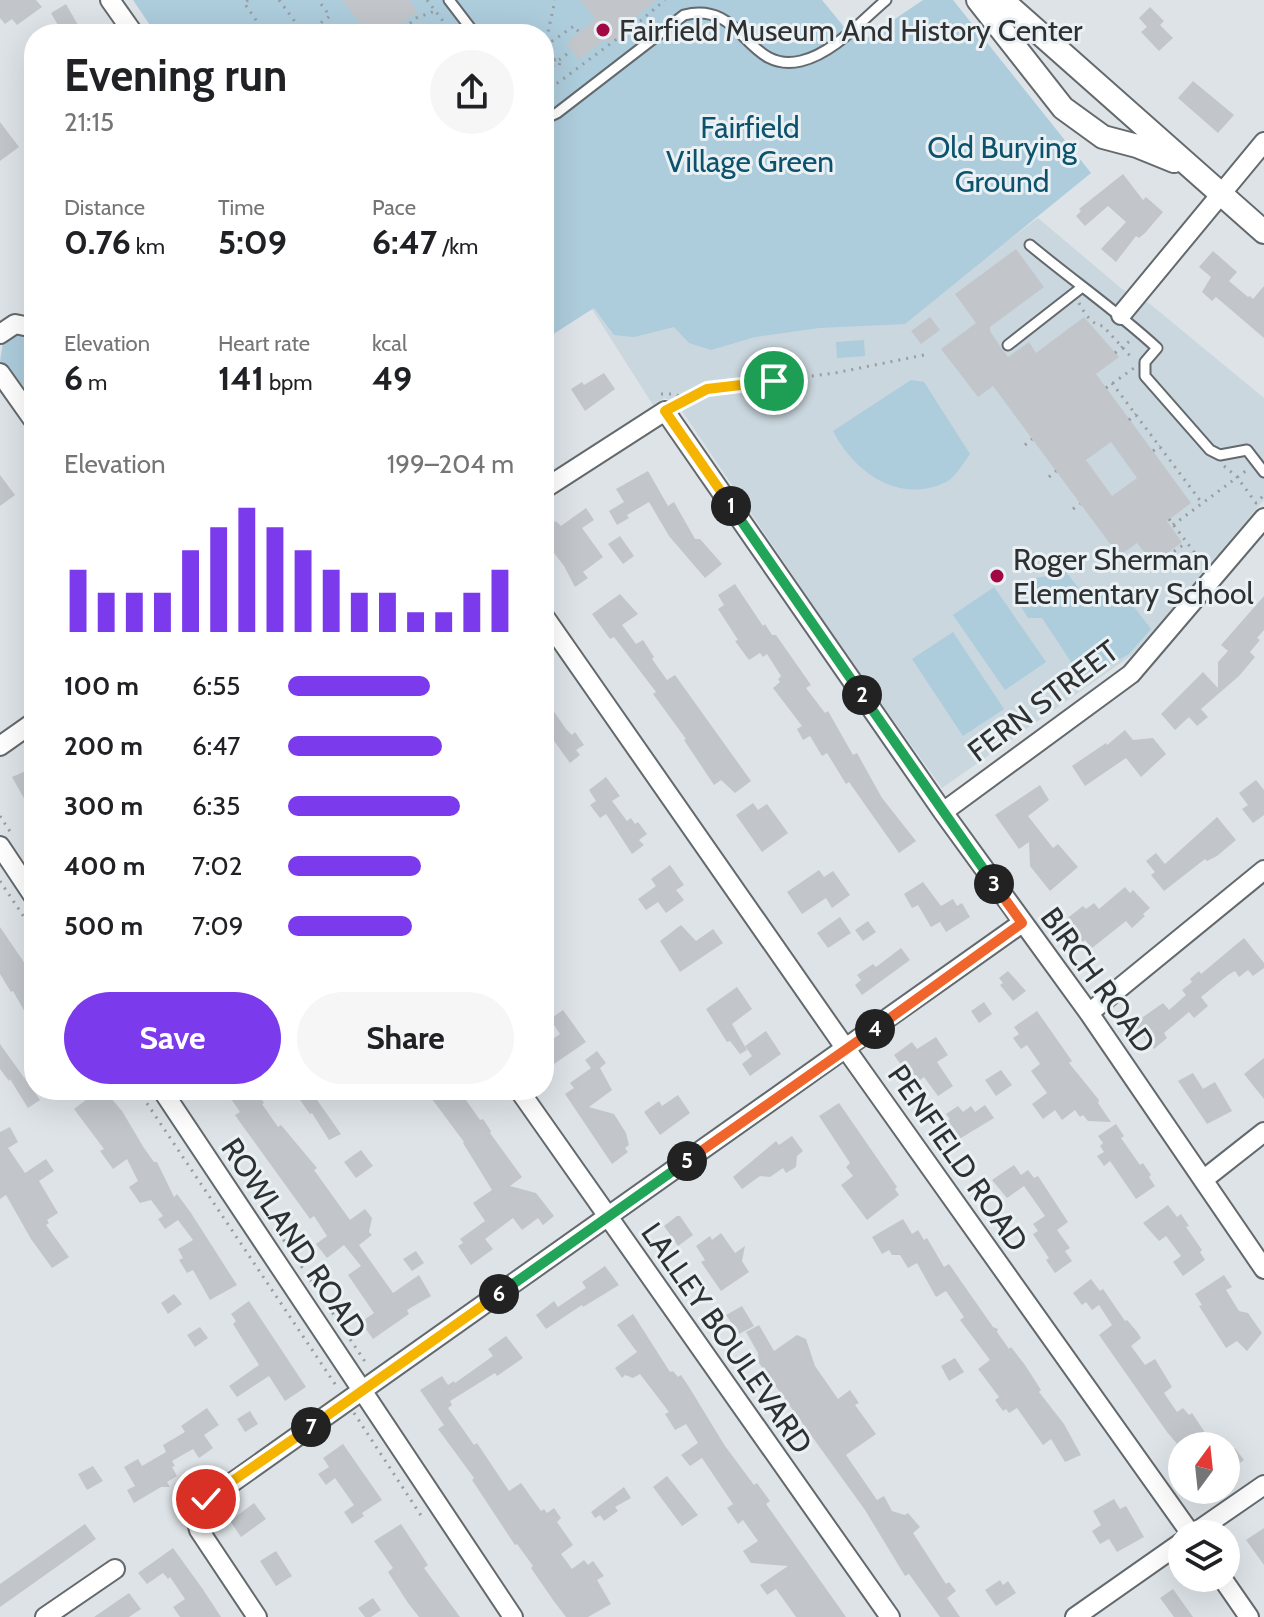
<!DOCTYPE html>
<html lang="en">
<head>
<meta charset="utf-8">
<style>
	:root { --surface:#fff; --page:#f6f6f6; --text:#202124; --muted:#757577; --accent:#7c3aed }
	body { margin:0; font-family:Cabin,sans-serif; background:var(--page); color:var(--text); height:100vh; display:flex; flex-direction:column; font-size:30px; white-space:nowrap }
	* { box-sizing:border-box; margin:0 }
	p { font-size:26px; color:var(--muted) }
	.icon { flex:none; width:44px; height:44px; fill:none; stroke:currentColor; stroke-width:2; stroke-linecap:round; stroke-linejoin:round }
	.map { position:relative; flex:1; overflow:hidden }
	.sheet { position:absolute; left:24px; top:24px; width:530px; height:1076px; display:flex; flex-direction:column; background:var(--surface); border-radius:32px; box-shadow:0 8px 32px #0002 }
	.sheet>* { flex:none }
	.needle { width:52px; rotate:15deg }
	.tools { position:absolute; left:1168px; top:1432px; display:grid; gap:16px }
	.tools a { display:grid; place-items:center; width:72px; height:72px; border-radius:50%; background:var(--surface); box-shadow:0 8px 32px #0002; font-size:40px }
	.pin { position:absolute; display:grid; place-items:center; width:68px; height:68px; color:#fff; margin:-34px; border:4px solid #fff; border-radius:50%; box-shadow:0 2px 8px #0007 }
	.km { position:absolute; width:40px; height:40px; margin:-20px; border-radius:50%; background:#222; color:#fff; font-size:22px; line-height:40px; text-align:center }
	.round { display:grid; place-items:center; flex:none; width:84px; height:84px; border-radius:42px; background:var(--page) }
	.headline { display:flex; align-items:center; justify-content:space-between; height:136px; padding:0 40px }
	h1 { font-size:44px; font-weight:800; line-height:60px }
	.metrics { display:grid; grid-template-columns:repeat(3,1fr); gap:12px; height:136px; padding:8px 40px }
	.metrics div { display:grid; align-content:center }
	.metrics b { font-size:34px; font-weight:800 }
	.metrics small { font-size:22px; font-weight:400 }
	.metrics p { font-size:22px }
	.chart { height:224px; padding:16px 40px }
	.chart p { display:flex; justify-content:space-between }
	.chart svg { width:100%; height:144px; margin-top:8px; stroke:var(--accent); stroke-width:6 }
	.button { display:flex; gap:16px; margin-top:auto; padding:16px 40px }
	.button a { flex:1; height:92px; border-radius:48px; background:var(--accent); color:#fff; font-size:32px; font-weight:800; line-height:92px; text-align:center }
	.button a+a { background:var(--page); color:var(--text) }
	ul { padding:0 40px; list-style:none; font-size:26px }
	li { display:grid; grid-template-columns:128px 96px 1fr; align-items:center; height:60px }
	li i { height:20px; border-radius:10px; background:var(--accent) }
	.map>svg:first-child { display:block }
	.built { fill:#cad7de }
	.green { fill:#adccdc }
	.building { fill:#c2c6cb; fill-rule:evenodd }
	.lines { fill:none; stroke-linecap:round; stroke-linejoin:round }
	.service-casing { stroke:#63696c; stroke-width:13 }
	.minor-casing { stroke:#63696c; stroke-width:22 }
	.tertiary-casing { stroke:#63696c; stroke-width:26 }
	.path { stroke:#989d9f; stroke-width:3; stroke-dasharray:2 6; stroke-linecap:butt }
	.service { stroke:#fff; stroke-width:9 }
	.minor { stroke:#fff; stroke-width:18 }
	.tertiary { stroke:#fff; stroke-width:22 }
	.split-1-casing { stroke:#fff; stroke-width:16 }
	.split-2-casing { stroke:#fff; stroke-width:16 }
	.split-3-casing { stroke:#fff; stroke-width:16 }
	.split-4-casing { stroke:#fff; stroke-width:16 }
	.split-5-casing { stroke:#fff; stroke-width:16 }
	.split-6-casing { stroke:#fff; stroke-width:16 }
	.split-7-casing { stroke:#fff; stroke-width:16 }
	.split-8-casing { stroke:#fff; stroke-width:16 }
	.split-1 { stroke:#f5b400; stroke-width:10 }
	.split-2 { stroke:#22a559; stroke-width:10 }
	.split-3 { stroke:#22a559; stroke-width:10 }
	.split-4 { stroke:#f0652b; stroke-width:10 }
	.split-5 { stroke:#f0652b; stroke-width:10 }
	.split-6 { stroke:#22a559; stroke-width:10 }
	.split-7 { stroke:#f5b400; stroke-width:10 }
	.split-8 { stroke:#f5b400; stroke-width:10 }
	.poi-dot { fill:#a20844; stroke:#eaf1f4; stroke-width:3 }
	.labels { text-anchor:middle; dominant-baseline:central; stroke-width:6; stroke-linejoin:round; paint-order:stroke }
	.poi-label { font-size:30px; fill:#2e3031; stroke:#eaf1f4; text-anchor:start }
	.park-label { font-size:30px; fill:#0d526c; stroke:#eaf1f4 }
	.street-label { font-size:30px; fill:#2e3031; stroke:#eaf1f4 }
</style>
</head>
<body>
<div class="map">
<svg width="1264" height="1617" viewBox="0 0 1264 1617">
	<rect width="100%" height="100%" fill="#dde3e7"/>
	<path class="built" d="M1038 218 1122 289 1150 304 1264 398V500L1132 655 942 788 844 651 678 405 665 398 653 405 592 309 663 260 983 259Z"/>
	<path class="green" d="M133 0H822L858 44 923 0H953L1091 173 905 324 819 328 755 337 711 350 689 343 674 327 634 337 614 335 594 308 544 340V34H156Z
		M19 332 34 337V409L0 361 3 342Z
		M864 340 865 356 837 358 836 342Z
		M911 380 924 382 970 454C964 462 955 478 946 482 899 505 854 472 833 431Z
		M1066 572 1091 604 1108 591 1124 594 1151 629 1129 654 1083 680 1042 618H1028L1015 597 1036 578Z
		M994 587 1046 662 1005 690 953 615Z
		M953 632 1004 709 963 736 912 659Z"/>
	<path class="building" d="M0 0H36L42 7 17 25 12 19 5 24 0 18Z
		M342 0H409L418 12 388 34H368Z
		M580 0H656L625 26 627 28 617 39 608 42 605 39 579 60 566 43 595 19Z
		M66 4 83 34H63L51 13Z
		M1150 7 1164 21 1160 25 1173 38 1159 51 1141 32 1147 27 1139 18Z
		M1193 81 1234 115 1218 133 1178 98Z
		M0 122 19 147 0 161Z
		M1123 174 1143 200 1146 197 1163 212 1145 233 1139 238 1136 236 1116 262 1101 249 1126 222 1108 206 1085 226 1076 216 1081 211 1079 209Z
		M1016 249 1044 287 990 327V331L1002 349 1008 357 1029 342 1036 353 1084 317 1119 357 1096 374 1191 503 1167 521 1182 542 1153 564 1137 543 1119 556 993 386 978 397 941 349 976 323 955 294ZM1111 442 1137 478 1112 496 1086 460Z
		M1213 251 1237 272 1229 281 1248 297 1250 296 1253 299 1264 286V338L1216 297 1212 301 1202 292 1211 277 1199 267Z
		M930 317 940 330 921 344 911 331Z
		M604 373 615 389 585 411 571 389 582 382 584 385Z
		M648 471 668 506 674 502 695 539H700L722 564 705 578 669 536 649 502 627 515 629 518 617 525 609 511 624 502 616 489Z
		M0 475 15 495 0 506Z
		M586 508 594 520 582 528 603 557 583 572 588 578 575 587 564 566 544 540V530L556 521 561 526Z
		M620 536 634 556 623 564 608 544Z
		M735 584 763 626 765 624 772 635H776L811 685 806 688 825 713 828 711 853 755 857 753 882 798 916 841 899 853 849 782 846 784 827 753 822 756 810 736 803 740 797 729 802 726 773 688 780 682 778 679 781 676 767 654 763 657 760 653 749 660 735 641 738 640 718 609 724 605 718 595Z
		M620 594 638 614 622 625 636 644 643 640 654 657 652 659 667 680 675 675 751 781 735 793 721 780 714 785 684 740 686 739 653 694 656 692 614 637 610 639 592 614Z
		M1264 596V630L1257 638 1260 640 1250 652 1255 657 1239 676 1201 709 1208 717 1197 726 1189 717 1175 730 1161 714 1203 672 1218 688V662L1228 651 1221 645Z
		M544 697 566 729 572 735 575 732 584 745 576 750 580 755 570 763 544 727Z
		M1125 730 1133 740 1153 738 1166 754 1141 777 1126 758 1085 786 1072 766 1106 743 1107 745Z
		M28 770 34 775V798L26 802 12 777Z
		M606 777 620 796 612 801 627 821 631 818 635 824 638 822 647 834 639 840 644 845 632 854 606 814 600 818 590 805 596 801 589 790Z
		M1256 780 1264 790V815L1253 823 1242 809 1248 805 1239 793Z
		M1040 785 1049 800 1028 816 1053 848 1058 844 1078 867 1050 891 1030 866 1029 842 1019 849 995 815Z
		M753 803 758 810 767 804 788 833 762 852 736 815Z
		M1217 817 1236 840 1217 856 1207 861 1205 859 1164 891 1151 875 1155 872 1146 861 1156 853 1165 864Z
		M670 865 684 885 676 890 684 900 666 913 658 902 646 910 638 899 656 886 651 879Z
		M819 870 824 877 833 871 850 895 832 908 826 898 802 914 787 892Z
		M923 882 941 906 953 899 957 906 962 903 970 917 946 932 940 922 931 927 918 905 912 908 904 894Z
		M1125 887 1130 893 1133 890 1150 908 1143 914 1145 916 1132 928 1126 921 1092 948 1085 940 1083 942 1065 920 1083 906 1086 909 1094 903 1099 909Z
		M840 917 851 933 828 948 817 933Z
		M868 921 876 932 863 941 855 930Z
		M681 925 696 941 713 929 723 943 680 972 660 941Z
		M0 927 34 977V1028L13 991 11 992 0 974Z
		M1244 938 1264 963V968L1253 976 1248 970 1239 977 1235 971 1228 975 1201 997 1208 1006 1194 1018 1189 1012 1164 1033 1167 1038 1154 1049 1133 1024 1163 1003 1169 1010 1186 995 1182 990 1192 982 1190 979 1199 971 1201 974Z
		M901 948 910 960 862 995 855 985 861 980 857 975 873 964 876 967Z
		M1008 971 1026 991 1013 1001 1000 985 1003 983 999 978Z
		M737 987 752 1009 732 1024 747 1050 740 1054 730 1041 727 1042 706 1009Z
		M984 1002 992 1014 979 1023 971 1011Z
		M563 1010 586 1042 551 1066 544 1056V1045L560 1034 550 1019Z
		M1037 1011 1072 1061 1069 1063 1099 1100 1098 1103 1111 1122 1088 1121 1083 1115 1080 1117 1075 1110 1062 1120 1055 1110 1043 1119 1032 1104 1047 1093 1031 1071 1040 1064 1027 1045 1021 1049 1013 1038 1019 1034 1014 1027Z
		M766 1031 781 1054 750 1076 742 1064 752 1056 745 1046Z
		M936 1037 948 1055 937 1062 953 1086 938 1096 924 1077 915 1084 894 1055 912 1042 917 1049Z
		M0 1044 40 1100 28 1108 10 1079 9 1081 0 1069Z
		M597 1051 606 1063 600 1068 612 1090 589 1107 614 1114 626 1133 629 1145 625 1148 628 1152 612 1164 565 1094 574 1088 570 1083 591 1068 585 1060Z
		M1264 1058V1099L1244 1074Z
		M1001 1070 1012 1085 996 1096 985 1080Z
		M1193 1073 1203 1089 1215 1082 1232 1111 1207 1124 1178 1081Z
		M99 1090H104L122 1111 144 1148 154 1162H157L174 1197 177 1194 191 1213 237 1285 210 1300 193 1270 187 1273 179 1260 183 1258 178 1249 193 1240 178 1220 165 1229 158 1219 163 1216 151 1200 140 1203 129 1187 138 1181 127 1159 113 1169 100 1151 104 1149 74 1109Z
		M225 1090H255L264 1103 262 1104 278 1127 281 1125 317 1168 314 1170 350 1220 365 1209 372 1218 369 1232 372 1235 359 1245 393 1293 419 1275 431 1296 407 1310 409 1314 373 1339 361 1322 374 1313 348 1275 361 1266 344 1245 327 1258 316 1244 327 1236 314 1216 310 1219 242 1125 235 1115 240 1112Z
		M293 1090H310L341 1134 329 1140 312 1113 310 1114Z
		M444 1090H459L480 1120 483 1119 491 1131 490 1133 522 1177 510 1186 536 1193 554 1216 543 1225 538 1218 522 1230 513 1218 485 1239 493 1249 471 1265 458 1246 463 1243 460 1239 485 1221 473 1203 492 1190 463 1143 464 1142 432 1099Z
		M678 1095 690 1113 660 1135 644 1112 659 1101 662 1106Z
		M839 1103 897 1187 895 1189 899 1195 867 1220 841 1185 853 1176 846 1167 850 1163 819 1116Z
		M985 1105 994 1118 956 1141 944 1123 950 1119 946 1114 958 1106 963 1112 971 1106 975 1112Z
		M1116 1124 1124 1136 1121 1138 1140 1165 1143 1163 1151 1175 1149 1177 1155 1186 1136 1199 1110 1161 1104 1166 1097 1156 1104 1152 1100 1146 1103 1143 1098 1136Z
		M10 1127 18 1142 8 1148 25 1173 46 1159 54 1171 39 1181 58 1213 47 1220 49 1223 46 1225 69 1257 52 1268 31 1239 6 1195 0 1199V1132Z
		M792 1136 803 1151 797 1156 796 1167 786 1173 783 1168 770 1177 760 1176 742 1189 733 1177 776 1141 779 1145Z
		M361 1150 373 1166 356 1178 344 1162Z
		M1014 1165 1021 1175 1028 1170 1034 1178 1038 1176 1068 1222 1057 1230 1070 1248 1065 1251 1072 1261 1055 1273 1046 1260 1049 1258 1033 1234 1038 1231 1033 1224 1045 1216 1024 1186 1007 1198 992 1180Z
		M1168 1205 1177 1217 1181 1214 1189 1226 1186 1227 1202 1250 1200 1252 1205 1260 1183 1276 1173 1262 1181 1256 1166 1236 1159 1241 1143 1223Z
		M677 1216H680L693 1235 678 1246 664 1226Z
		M903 1219 912 1234 918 1230 924 1240 927 1238 944 1267 949 1264 993 1327 998 1329 997 1332 1009 1349 1011 1347 1025 1365 1041 1390 1039 1392 1064 1424 1081 1455 1065 1462 1051 1439 1043 1445 1017 1408 1009 1413 1006 1409 1003 1411 995 1400 999 1397 978 1369 990 1360 960 1320 964 1317 946 1291 936 1297 917 1263 908 1268 900 1255H892L889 1250 882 1254 872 1237Z
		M721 1233 735 1253 745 1246 742 1261 749 1272 721 1291 701 1262 705 1260 696 1246 710 1236 712 1240Z
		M416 1251 424 1263 412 1271 403 1259Z
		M605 1266 619 1285 583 1307 582 1305 546 1329 536 1315 554 1301 558 1307 586 1288 582 1282Z
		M1224 1275 1232 1287 1226 1290 1239 1311 1248 1313 1262 1333 1247 1351 1237 1341 1226 1348 1199 1306 1202 1305 1195 1294Z
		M1091 1279 1100 1291 1103 1289 1125 1321 1127 1320 1138 1333 1141 1338 1131 1346 1145 1365 1155 1359 1172 1387 1164 1393 1177 1412 1183 1408 1189 1415 1192 1413 1214 1446H1179L1167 1432 1099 1335 1112 1325 1099 1305 1092 1310 1086 1302 1082 1305 1073 1293Z
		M174 1294 182 1304 168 1314 161 1303Z
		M249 1301 306 1387 285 1401 269 1376 237 1397 229 1386 259 1365 233 1324 236 1321 231 1314Z
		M742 1306 754 1326 739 1334 726 1315Z
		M633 1314 670 1372 673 1371 678 1377 681 1375 689 1387 725 1446 754 1485 757 1483 770 1501 766 1504 846 1617H796L776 1589 767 1595 760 1585 788 1566 751 1563 743 1551 758 1541 743 1520 738 1524 727 1508 733 1504 702 1458 690 1466 681 1455 698 1443 686 1424 675 1430 665 1414 669 1412 640 1374 633 1378 625 1375 622 1378 615 1368 637 1352 617 1325Z
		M759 1325 774 1351 797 1335 806 1339 815 1366 838 1399 850 1390 859 1403 855 1405 876 1434 846 1455 877 1500 884 1496 892 1511 905 1515 908 1513 920 1527 913 1533 946 1584 949 1582 956 1591 947 1598 960 1617H940L909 1574 905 1576 865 1510 759 1363 758 1353 746 1332Z
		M200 1327 208 1338 195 1347 187 1335Z
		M506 1336 523 1358 497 1376 495 1373 450 1401 452 1405 448 1408 474 1445 477 1443 509 1491 521 1483 541 1511 544 1509 547 1513 554 1508 561 1518 557 1522 573 1545 561 1554 572 1569 584 1560 588 1565 593 1561 604 1576 597 1580 611 1604 588 1617H566L553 1600 531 1568 533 1566 517 1544 515 1545 472 1480 474 1478 438 1429 444 1425 420 1390 442 1376 448 1385 454 1381 455 1383 493 1356 488 1349Z
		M955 1358 964 1372 949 1381 941 1366Z
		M207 1408 219 1425 204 1435 213 1448 199 1458 193 1449 172 1461 175 1466 172 1467 177 1476 167 1482 170 1487H161L134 1503 127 1490 135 1486 124 1467 138 1459 142 1466 166 1452 163 1445 185 1432 181 1426Z
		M250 1411 258 1424 245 1432 237 1419Z
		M343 1444 382 1500 362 1513 364 1516 352 1524 344 1512 354 1505 335 1478 326 1485 318 1474 329 1467 323 1458Z
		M1235 1448 1244 1460 1226 1473V1454Z
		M93 1466 103 1481 87 1490 78 1474Z
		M667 1476 698 1515 682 1526 653 1487Z
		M624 1487 631 1498 615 1507 618 1511 604 1521 600 1515 595 1518 591 1512Z
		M1114 1499 1120 1509 1126 1506 1144 1537 1117 1552 1109 1539 1100 1544 1092 1531 1101 1525 1093 1511Z
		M254 1503 266 1519 241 1537 230 1521Z
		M85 1524 96 1539 0 1607V1584Z
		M401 1524 428 1565 424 1568 460 1617H419L408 1603 388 1572 393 1568 374 1541Z
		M1264 1528V1565L1246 1540Z
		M173 1548 202 1588 221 1617H180L173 1607 185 1599 170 1577 168 1579 163 1573 147 1584 138 1573Z
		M276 1551 292 1576 276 1586 260 1561Z
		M1000 1580 1003 1585 1008 1581 1016 1593 996 1606 985 1590Z
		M1173 1589 1193 1617H1174L1160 1598Z
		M129 1593 141 1609 129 1617H94Z
		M373 1598 381 1610 371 1617H365L358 1608Z"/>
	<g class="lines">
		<defs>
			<path id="service" d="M449 0 475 34
				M457 34 468 25
				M544 119 557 113 684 15C744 0 746 74 801 61 834 53 861 21 886 0
				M1030 245C1072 280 1117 311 1157 348L1145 362V376L1210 450 1220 455 1247 450 1264 472
				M1008 345 1081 288"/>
			<path id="minor" d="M110 0 134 34
				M1121 315 1264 142
				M0 334 15 324 34 328
				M0 373 34 421
				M544 489 665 411 943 812 1089 1013 1264 1269
				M544 616 846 1049 1191 1534
				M0 746 34 722
				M943 812 1131 674 1264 518
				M0 846 34 897
				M1089 1013 1264 870
				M162 1090 513 1617
				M519 1090 890 1617
				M1203 1180 1264 1132
				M1193 1534 1264 1485
				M1222 1578 1249 1617
				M45 1617 115 1569
				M257 1617 199 1530 195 1515 199 1506 1022 923
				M1075 1617 1182 1542"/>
			<path id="tertiary" d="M978 0 1063 108 1103 137 1137 146 1174 161
				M1002 0 1264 232"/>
		</defs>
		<use href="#service" class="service-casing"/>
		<use href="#minor" class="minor-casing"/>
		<use href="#tertiary" class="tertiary-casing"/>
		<path class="path" d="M248 0 244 3 266 34
			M279 0 302 31
			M427 0 449 29
			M626 18 638 34
			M308 32 330 16 318 0
			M300 34 305 30 309 34
			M398 34 416 18 435 11
			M403 34V30L413 34
			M545 46 574 26 579 32
			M555 60 545 46 555 0
			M559 60 567 54
			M546 71 554 65 559 66 560 62 555 60 554 65
			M544 93 633 27 665 0
			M1079 303C1084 312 1091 325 1103 326L1133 359
			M1115 353 1131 340
			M1112 383 1202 503
			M1106 388 1134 368
			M661 394H675L687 400
			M680 403 707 389 835 373 929 354
			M1129 420 1136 414
			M1025 445 1032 439
			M1153 451 1160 446
			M1224 466 1237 477 1256 503 1264 495
			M1049 477 1056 471
			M1073 509 1080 504
			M1169 519 1204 565
			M1173 525 1247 470
			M1114 561 1156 564 1186 543
			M0 816 11 833
			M0 881 34 932
			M138 1090 337 1387
			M279 1233 368 1366
			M354 1413 422 1517"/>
		<use href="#service" class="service"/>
		<use href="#minor" class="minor"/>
		<use href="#tertiary" class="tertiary"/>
	</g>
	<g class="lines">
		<defs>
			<path id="split-1" d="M731 506 665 411 707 389 774 381"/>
			<path id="split-2" d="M731 506 862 695"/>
			<path id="split-3" d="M862 695 994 884"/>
			<path id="split-4" d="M875 1029 1022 923 994 884"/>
			<path id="split-5" d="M687 1161 875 1029"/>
			<path id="split-6" d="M499 1294 687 1161"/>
			<path id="split-7" d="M311 1427 499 1294"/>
			<path id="split-8" d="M206 1499 311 1427"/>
		</defs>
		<use href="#split-1" class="split-1-casing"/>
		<use href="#split-2" class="split-2-casing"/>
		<use href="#split-3" class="split-3-casing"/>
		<use href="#split-4" class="split-4-casing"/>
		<use href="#split-5" class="split-5-casing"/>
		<use href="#split-6" class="split-6-casing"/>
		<use href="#split-7" class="split-7-casing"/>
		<use href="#split-8" class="split-8-casing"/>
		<use href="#split-1" class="split-1"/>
		<use href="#split-2" class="split-2"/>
		<use href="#split-3" class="split-3"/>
		<use href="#split-4" class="split-4"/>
		<use href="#split-5" class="split-5"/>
		<use href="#split-6" class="split-6"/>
		<use href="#split-7" class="split-7"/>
		<use href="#split-8" class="split-8"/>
	</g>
	<g class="poi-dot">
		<circle cx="603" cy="30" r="8"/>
		<circle cx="997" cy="576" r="8"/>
	</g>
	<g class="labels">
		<g class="poi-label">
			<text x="619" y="30">Fairfield Museum And History Center</text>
			<text x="1013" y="559">Roger Sherman<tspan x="1013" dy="34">Elementary School</tspan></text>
		</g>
		<g class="park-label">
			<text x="750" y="127">Fairfield<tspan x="750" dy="34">Village Green</tspan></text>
			<text x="1002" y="147">Old Burying<tspan x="1002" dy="34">Ground</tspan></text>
		</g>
		<g class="street-label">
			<text transform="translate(1043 701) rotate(-37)">FERN STREET</text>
			<text transform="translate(1098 980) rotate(54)">BIRCH ROAD</text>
			<text transform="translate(958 1158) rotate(55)">PENFIELD ROAD</text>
			<text transform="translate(294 1238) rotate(56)">ROWLAND ROAD</text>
			<text transform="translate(727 1338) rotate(55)">LALLEY BOULEVARD</text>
		</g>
	</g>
</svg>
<div class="tools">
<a><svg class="needle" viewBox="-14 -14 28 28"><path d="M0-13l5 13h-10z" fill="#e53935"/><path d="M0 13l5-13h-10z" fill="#757577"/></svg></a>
<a><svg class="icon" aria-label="layers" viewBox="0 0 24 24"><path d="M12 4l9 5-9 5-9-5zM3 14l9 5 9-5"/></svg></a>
</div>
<div class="pin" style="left:774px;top:381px;background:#1e9e55"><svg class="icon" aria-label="arrive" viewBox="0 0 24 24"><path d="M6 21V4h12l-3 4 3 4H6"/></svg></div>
<div class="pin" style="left:206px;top:1499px;background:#d93025"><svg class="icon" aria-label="check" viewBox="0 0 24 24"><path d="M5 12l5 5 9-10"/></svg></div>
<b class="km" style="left:731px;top:506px">1</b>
<b class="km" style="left:862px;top:695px">2</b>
<b class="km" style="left:994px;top:884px">3</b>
<b class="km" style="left:875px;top:1029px">4</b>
<b class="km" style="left:687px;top:1161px">5</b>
<b class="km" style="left:499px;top:1294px">6</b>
<b class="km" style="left:311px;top:1427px">7</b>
<section class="sheet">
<div class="headline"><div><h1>Evening run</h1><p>21:15</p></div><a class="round"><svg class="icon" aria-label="share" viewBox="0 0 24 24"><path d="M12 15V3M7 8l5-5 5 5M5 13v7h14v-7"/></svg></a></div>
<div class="metrics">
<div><p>Distance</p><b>0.76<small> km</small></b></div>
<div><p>Time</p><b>5:09</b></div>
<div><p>Pace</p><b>6:47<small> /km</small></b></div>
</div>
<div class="metrics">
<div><p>Elevation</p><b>6<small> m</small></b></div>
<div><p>Heart rate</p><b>141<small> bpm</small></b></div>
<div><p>kcal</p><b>49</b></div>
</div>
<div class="chart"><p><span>Elevation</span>199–204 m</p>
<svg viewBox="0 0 160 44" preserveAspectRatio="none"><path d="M5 44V25M15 44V32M25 44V32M35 44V32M45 44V19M55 44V12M65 44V6M75 44V12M85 44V19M95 44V25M105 44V32M115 44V32M125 44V38M135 44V38M145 44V32M155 44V25"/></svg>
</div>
<ul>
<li><b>100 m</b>6:55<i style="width:63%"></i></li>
<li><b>200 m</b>6:47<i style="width:68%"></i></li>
<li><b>300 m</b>6:35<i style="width:76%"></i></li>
<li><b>400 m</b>7:02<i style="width:59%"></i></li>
<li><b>500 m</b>7:09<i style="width:55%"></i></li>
</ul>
<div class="button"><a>Save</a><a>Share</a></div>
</section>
</div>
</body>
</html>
